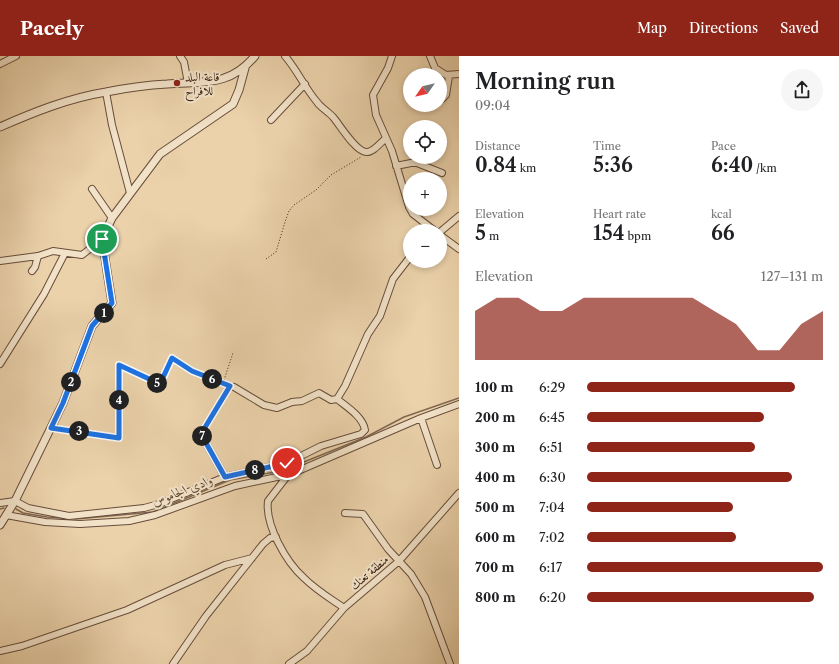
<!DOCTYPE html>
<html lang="en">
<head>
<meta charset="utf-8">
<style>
	:root { --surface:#fff; --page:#f6f6f6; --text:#202124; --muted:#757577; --accent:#8f2418 }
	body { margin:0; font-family:"Libre Caslon Text",Amiri,serif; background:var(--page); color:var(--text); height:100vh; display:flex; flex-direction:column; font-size:15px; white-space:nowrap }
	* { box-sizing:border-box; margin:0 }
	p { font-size:13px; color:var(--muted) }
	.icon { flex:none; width:22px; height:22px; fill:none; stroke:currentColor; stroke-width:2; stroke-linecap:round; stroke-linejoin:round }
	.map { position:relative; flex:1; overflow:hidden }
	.side { display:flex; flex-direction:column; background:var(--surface); width:380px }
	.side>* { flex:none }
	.needle { width:26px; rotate:236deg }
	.controls { position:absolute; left:403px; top:12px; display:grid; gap:8px }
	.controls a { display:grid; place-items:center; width:44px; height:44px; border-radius:50%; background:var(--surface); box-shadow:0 2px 6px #0003; font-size:20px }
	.pin { position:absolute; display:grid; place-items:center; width:34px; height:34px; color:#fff; margin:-17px; border:2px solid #fff; border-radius:50%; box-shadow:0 1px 4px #0007 }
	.km { position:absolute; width:20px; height:20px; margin:-10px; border-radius:50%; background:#222; color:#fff; font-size:11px; line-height:20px; text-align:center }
	.round { display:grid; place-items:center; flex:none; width:42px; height:42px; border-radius:21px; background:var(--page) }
	.overview { display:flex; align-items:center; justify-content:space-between; height:68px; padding:0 16px }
	h1 { font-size:22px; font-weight:600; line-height:30px }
	.stats { display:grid; grid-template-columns:repeat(3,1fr); gap:6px; height:68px; padding:4px 16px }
	.stats div { display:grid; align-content:center }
	.stats b { font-size:20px; font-weight:600 }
	.stats small { font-size:11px; font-weight:400 }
	.stats p { font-size:11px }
	.chart { height:112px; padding:8px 16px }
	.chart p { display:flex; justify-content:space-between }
	.chart svg { width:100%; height:72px; margin-top:4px; fill:var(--accent); opacity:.7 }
	ul { padding:0 16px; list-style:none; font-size:13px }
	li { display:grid; grid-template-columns:64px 48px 1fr; align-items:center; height:30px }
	li i { height:10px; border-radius:5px; background:var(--accent) }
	header { display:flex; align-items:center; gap:24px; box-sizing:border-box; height:56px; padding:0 20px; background:var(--accent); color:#fff }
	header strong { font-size:19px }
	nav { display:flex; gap:22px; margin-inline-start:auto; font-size:14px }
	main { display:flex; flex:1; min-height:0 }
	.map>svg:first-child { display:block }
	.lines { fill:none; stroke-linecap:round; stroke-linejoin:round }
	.stream { stroke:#816751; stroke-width:1.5 }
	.minor-casing { stroke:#674d3b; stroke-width:8 }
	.tertiary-casing { stroke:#674d3b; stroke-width:9 }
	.path { stroke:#3b2116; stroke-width:1; stroke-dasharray:1 2; stroke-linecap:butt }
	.minor { stroke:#f2e2c8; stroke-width:6 }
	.tertiary { stroke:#f2e2c8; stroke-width:7 }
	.route-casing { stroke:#fff; stroke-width:8 }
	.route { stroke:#1a73e8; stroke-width:5 }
	.poi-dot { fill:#8f2418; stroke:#f2e2c8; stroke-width:1.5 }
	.labels { text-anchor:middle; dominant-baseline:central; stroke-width:4; stroke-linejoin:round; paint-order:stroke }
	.poi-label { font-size:12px; fill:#3b2116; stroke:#f2e2c8; text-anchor:start }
	.street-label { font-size:12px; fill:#3b2116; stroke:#f2e2c8 }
	.water-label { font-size:13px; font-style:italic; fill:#5e4433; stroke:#f2e2c8 }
</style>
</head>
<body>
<header>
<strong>Pacely</strong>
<nav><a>Map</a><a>Directions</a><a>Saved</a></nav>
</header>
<main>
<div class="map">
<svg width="459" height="608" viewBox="0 0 459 608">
	<rect width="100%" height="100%" fill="#ebd2ab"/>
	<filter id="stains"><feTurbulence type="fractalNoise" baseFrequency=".005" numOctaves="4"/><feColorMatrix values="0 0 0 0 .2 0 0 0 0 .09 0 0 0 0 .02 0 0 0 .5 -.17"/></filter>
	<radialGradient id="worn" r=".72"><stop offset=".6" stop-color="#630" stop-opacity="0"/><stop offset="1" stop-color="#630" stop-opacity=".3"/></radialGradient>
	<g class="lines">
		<path class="stream" d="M289 412 366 381 404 361 459 342
			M0 453 4 452
			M16 453 23 457 47 461 76 463 153 456 230 424 286 414"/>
		<defs>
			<path id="minor" d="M180 0 184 6 188 27
				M285 0C297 14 305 32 317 46 321 52 328 55 333 61 340 69 355 95 366 96 373 97 381 86 386 82
				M392 0 388 12 373 39 376 59 392 95 409 151 413 158 435 175
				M430 0 435 12 446 19 459 18
				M0 8 16 0
				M106 36 112 69 130 137
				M442 43 446 39 449 20
				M271 64 305 28
				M396 110 411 107H417L442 117
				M92 133 112 162
				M440 176 459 160
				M440 179 459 193
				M0 205 38 200 53 195 82 199 102 183
				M32 215 35 211 38 200
				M0 308 44 238 65 197
				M234 331 264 349 277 352 292 346 302 345 319 337 331 344 337 343 345 330 368 278 380 260 393 223 410 201
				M421 362 437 409
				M201 378 225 421
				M287 407 288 419 268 445C265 469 286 506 304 522 316 534 331 543 344 552
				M0 447 15 445 28 452 69 460 144 452 159 448 225 421 287 407 321 390 361 378 365 374C363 361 347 351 337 343
				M345 457 363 458 388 493 411 518 425 541 450 608
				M6 459 45 466 80 468 129 465 155 459 235 430 291 418 421 362 459 348
				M0 595 22 590 127 554 225 509 252 502
				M173 608 206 560 263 488 270 482 276 481
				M289 608 307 595 344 552 399 505 459 437"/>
			<path id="tertiary" d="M0 71C34 56 69 42 106 36 126 32 147 29 167 28 204 25 229 31 255 0
				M0 469 15 445 63 347 92 270 112 247 102 183 112 162 160 98 233 48 239 34 245 12"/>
		</defs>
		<use href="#minor" class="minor-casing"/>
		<use href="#tertiary" class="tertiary-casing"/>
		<path class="path" d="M266 203 276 196 285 166 289 155 294 149 316 134 331 119 361 101
			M223 327 233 297
			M58 373 119 382V309L159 328 172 302 192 315 229 329
			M204 374 228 332"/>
		<use href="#minor" class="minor"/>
		<use href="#tertiary" class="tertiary"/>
	</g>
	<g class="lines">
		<defs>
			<path id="route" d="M102 183 112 247 92 270 63 347 51 372 119 382V309L160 328 172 302 192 315 230 330 201 378 225 421 287 407"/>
		</defs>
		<use href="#route" class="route-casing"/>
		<use href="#route" class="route"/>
	</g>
	<circle class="poi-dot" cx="177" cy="27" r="4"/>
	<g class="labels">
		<g class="poi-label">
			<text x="185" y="20">قاعة البلد<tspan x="185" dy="14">للافراح</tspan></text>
		</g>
		<g class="street-label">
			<text transform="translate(369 516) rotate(-41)">منطقة تعنك</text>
		</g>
		<g class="water-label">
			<text transform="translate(182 434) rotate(-21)">وادي الجاموس</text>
		</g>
	</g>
	<rect width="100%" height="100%" filter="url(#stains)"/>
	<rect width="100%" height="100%" fill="url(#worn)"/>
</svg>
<div class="controls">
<a><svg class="needle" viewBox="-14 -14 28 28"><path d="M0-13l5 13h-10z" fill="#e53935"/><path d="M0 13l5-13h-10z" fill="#757577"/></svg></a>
<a><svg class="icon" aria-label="locate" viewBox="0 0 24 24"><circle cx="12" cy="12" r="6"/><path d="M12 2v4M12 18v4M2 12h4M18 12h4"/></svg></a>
<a>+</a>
<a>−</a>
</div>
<div class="pin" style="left:102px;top:183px;background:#1e9e55"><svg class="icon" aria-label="arrive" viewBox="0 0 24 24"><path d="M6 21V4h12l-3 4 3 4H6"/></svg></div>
<div class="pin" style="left:287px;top:407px;background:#d93025"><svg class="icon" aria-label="check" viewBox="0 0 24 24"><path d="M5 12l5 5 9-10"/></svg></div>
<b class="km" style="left:104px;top:257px">1</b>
<b class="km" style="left:71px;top:326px">2</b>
<b class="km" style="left:79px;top:375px">3</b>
<b class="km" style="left:119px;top:344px">4</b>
<b class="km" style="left:157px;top:327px">5</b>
<b class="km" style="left:212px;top:323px">6</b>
<b class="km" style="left:202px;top:380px">7</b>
<b class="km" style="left:255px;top:414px">8</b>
</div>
<section class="side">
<div class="overview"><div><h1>Morning run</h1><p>09:04</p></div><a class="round"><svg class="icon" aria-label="share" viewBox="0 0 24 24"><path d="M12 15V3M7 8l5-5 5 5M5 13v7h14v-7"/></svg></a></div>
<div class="stats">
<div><p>Distance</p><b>0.84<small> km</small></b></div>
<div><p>Time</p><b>5:36</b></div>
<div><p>Pace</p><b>6:40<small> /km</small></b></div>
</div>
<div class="stats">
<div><p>Elevation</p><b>5<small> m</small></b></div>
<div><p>Heart rate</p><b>154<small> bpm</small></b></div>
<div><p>kcal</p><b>66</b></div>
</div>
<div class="chart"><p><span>Elevation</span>127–131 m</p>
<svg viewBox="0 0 160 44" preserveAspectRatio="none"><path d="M0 44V14L10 6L20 6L30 14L40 14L50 6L60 6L70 6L80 6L90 6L100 6L110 14L120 22L130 38L140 38L150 22L160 14V44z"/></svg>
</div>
<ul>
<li><b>100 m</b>6:29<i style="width:88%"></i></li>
<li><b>200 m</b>6:45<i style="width:75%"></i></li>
<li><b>300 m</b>6:51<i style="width:71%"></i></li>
<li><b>400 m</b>6:30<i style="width:87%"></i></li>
<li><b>500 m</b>7:04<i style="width:62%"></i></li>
<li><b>600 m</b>7:02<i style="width:63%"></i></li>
<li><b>700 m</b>6:17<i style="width:100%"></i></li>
<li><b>800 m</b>6:20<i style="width:96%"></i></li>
</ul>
</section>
</main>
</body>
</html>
